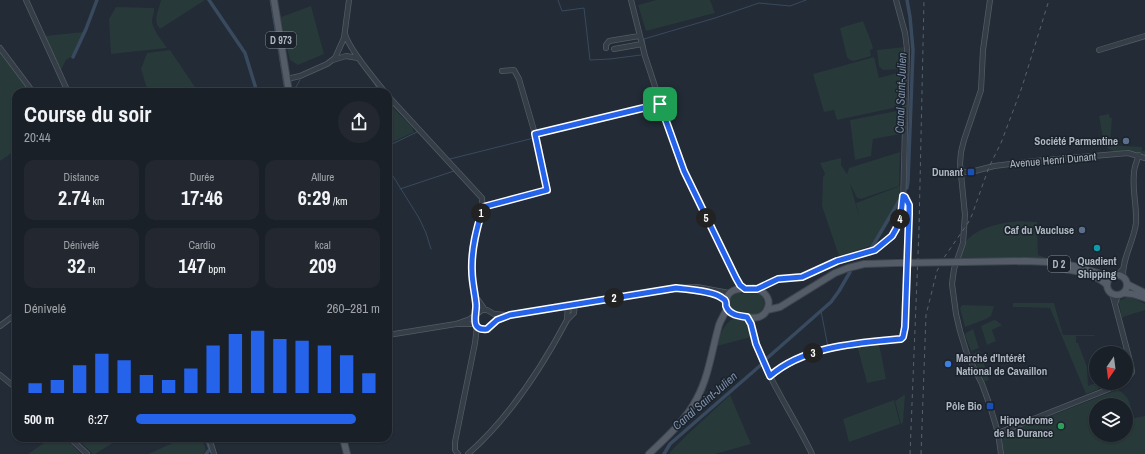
<!DOCTYPE html>
<html lang="fr">
<head>
<meta charset="utf-8">
<style>
	:root { --surface:#1a2028; --page:#232830; --text:#f1f3f6; --muted:#9fa3a8; --line:#383e45; --accent:#2563eb }
	body { margin:0; font-family:"Archivo Narrow",sans-serif; background:var(--page); color:var(--text); height:100vh; display:flex; flex-direction:column; font-size:15px; white-space:nowrap }
	* { box-sizing:border-box; margin:0 }
	p { font-size:13px; color:var(--muted) }
	.icon { flex:none; width:22px; height:22px; fill:none; stroke:currentColor; stroke-width:2; stroke-linecap:round; stroke-linejoin:round }
	.map { position:relative; flex:1; overflow:hidden }
	.drawer { position:absolute; left:12px; top:88px; width:380px; height:354px; display:flex; flex-direction:column; background:var(--surface); border-radius:12px; box-shadow:0 1px 3px #0004,0 0 0 1px var(--line) }
	.drawer>* { flex:none }
	.needle { width:26px; rotate:194deg }
	.fabs { position:absolute; left:1089px; top:346px; display:grid; gap:8px }
	.fabs a { display:grid; place-items:center; width:44px; height:44px; border-radius:50%; background:var(--surface); box-shadow:0 1px 3px #0004,0 0 0 1px var(--line); font-size:20px }
	.pin { position:absolute; display:grid; place-items:center; width:34px; height:34px; color:#fff; margin:-17px; border-radius:8px; box-shadow:0 2px 6px #0006 }
	.km { position:absolute; width:20px; height:20px; margin:-10px; border-radius:50%; background:#222; color:#fff; font-size:11px; line-height:20px; text-align:center }
	.round { display:grid; place-items:center; flex:none; width:42px; height:42px; border-radius:21px; background:var(--page) }
	.summary { display:flex; align-items:center; justify-content:space-between; height:68px; padding:0 12px }
	h1 { font-size:22px; font-weight:800; line-height:30px }
	.figures { display:grid; grid-template-columns:repeat(3,1fr); gap:6px; height:68px; padding:4px 12px }
	.figures div { display:grid; align-content:center; border-radius:10px; background:var(--page); text-align:center }
	.figures b { font-size:20px; font-weight:800 }
	.figures small { font-size:11px; font-weight:400 }
	.figures p { font-size:11px }
	.chart { height:112px; padding:8px 12px }
	.chart p { display:flex; justify-content:space-between }
	.chart svg { width:100%; height:72px; margin-top:4px; stroke:var(--accent); stroke-width:6 }
	ul { padding:0 12px; list-style:none; font-size:13px }
	li { display:grid; grid-template-columns:64px 48px 1fr; align-items:center; height:30px }
	li i { height:10px; border-radius:5px; background:var(--accent) }
	.map>svg:first-child { display:block }
	.green { fill:#273939; fill-rule:evenodd }
	.lines { fill:none; stroke-linecap:round; stroke-linejoin:round }
	.stream { stroke:#39495e; stroke-width:1 }
	.canal { stroke:#39495e; stroke-width:3.5 }
	.minor-casing { stroke:#535b64; stroke-width:6 }
	.major-casing { stroke:#3f4650; stroke-width:8 }
	.minor { stroke:#353d47; stroke-width:4.5 }
	.major { stroke:#535c67; stroke-width:6 }
	.rail { stroke:#58616d; stroke-width:1; stroke-dasharray:4 4; stroke-linecap:butt }
	.major-bridge-casing { stroke:#3f4650; stroke-width:8; stroke-linecap:butt }
	.major-bridge { stroke:#535c67; stroke-width:6 }
	.route-casing { stroke:#fff; stroke-width:8 }
	.route { stroke:#2563eb; stroke-width:5 }
	.service-dot { fill:#5c6f8a; stroke:#1b222b; stroke-width:1.5 }
	.transit-dot { fill:#1a4fb4; stroke:#1b222b; stroke-width:1.5 }
	.culture-dot { fill:#0f9aa8; stroke:#1b222b; stroke-width:1.5 }
	.shop-dot { fill:#3f7fe0; stroke:#1b222b; stroke-width:1.5 }
	.leisure-dot { fill:#2e9e5b; stroke:#1b222b; stroke-width:1.5 }
	.labels { text-anchor:middle; dominant-baseline:central; stroke-width:3; stroke-linejoin:round; paint-order:stroke }
	.shield { fill:#1b222b; stroke:#838b95; stroke-width:1 }
	.shield-label { font-size:10px; font-weight:bold; fill:#b0b8c3 }
	.poi-label { font-size:11px; font-weight:bold; fill:#b0b8c3; stroke:#1b222b; text-anchor:end }
	.street-label { font-size:11px; fill:#b0b8c3; stroke:#1b222b }
	.water-label { font-size:12px; font-style:italic; fill:#7b8fa9; stroke:#1b222b }
</style>
</head>
<body>
<div class="map">
<svg width="1145" height="454" viewBox="0 0 1145 454">
	<rect width="100%" height="100%" fill="#222b36"/>
	<path class="green" d="M161 0H205L160 29C152 21 159 10 161 0Z
		M656 0H710L715 13 646 31 638 5Z
		M311 6 324 54 298 65 290 60 285 40 281 17Z
		M116 7 154 8C155 13 152 17 152 21 153 31 162 40 167 48L111 54 109 19Z
		M863 21 872 44 873 49 870 50 871 56 854 61 850 60 847 57 840 28Z
		M84 32 73 56 66 60 60 72 45 36Z
		M905 47 904 67 900 69 883 70 879 66 877 50Z
		M170 50 197 90 195 92H148L141 69 147 53Z
		M0 51 31 92H16V150L0 161Z
		M874 57 879 78 897 73 901 74 900 104 898 107 837 120 834 110 824 112 813 74Z
		M388 103 412 127 414 132 388 144Z
		M902 110 901 134 873 139 871 156 855 160 850 120Z
		M1109 114 1110 118H1112L1110 145 1142 147V151H1145V155L1141 153 1125 150 1119 152 1110 150 1104 144 1099 116Z
		M900 152 899 186 861 199 857 198 850 184 860 219 856 203 900 186 899 199 871 246 839 256 822 206 823 177 825 174 820 163 841 158V165L847 174 849 168Z
		M1018 221 1037 222 1038 255 1047 258 960 259C962 253 964 243 968 239 981 226 1002 223 1018 221Z
		M754 291C764 294 769 307 758 313 753 316 737 314 733 310 730 308 730 305 729 301L733 295 737 292 743 294Z
		M1127 297 1133 298 1145 304V310L1123 317 1122 319 1119 303V301Z
		M1013 303H1054L1063 335H1095L1094 336H1076V343H1078L1087 367 1088 386 1096 383 1099 389 1086 394 1050 308 1013 307Z
		M962 305 994 306 991 316 986 319 965 327 960 308Z
		M734 318 745 320 751 337 717 346C720 335 723 324 734 318Z
		M994 320 997 321 1002 325 992 330 996 341 987 345 981 326Z
		M973 329 979 348 971 351 965 335 966 333Z
		M879 344 886 379 867 383 857 345Z
		M980 351 989 380 984 382 972 354Z
		M1117 390C1130 395 1130 405 1134 418L1145 416V454H1004L1002 440 1006 433ZM1096 405H1126V435H1096Z
		M730 395 751 444 715 454H670V452L688 434Z
		M904 395H905L903 423 901 424 895 401Z
		M894 400 900 424 849 442 843 419Z
		M51 438H65L81 454H28Z
		M89 438H121L95 454H93L82 443Z
		M184 438H202L206 450 203 454H148Z"/>
	<g class="lines">
		<path class="stream" d="M270 0 285 92
			M558 0 562 11 584 8 590 60 610 59 641 55
			M646 51 644 39 715 18 759 3 790 6 806 0
			M369 76 380 92
			M293 92 300 80
			M388 100 453 169
			M388 146 417 132
			M536 149 540 168
			M450 159 534 138
			M388 168 419 218 426 233 431 249
			M470 188 476 195
			M400 189 454 171
			M821 311 828 347"/>
		<path class="canal" d="M209 0 245 53 257 92
			M73 57 86 29 97 0
			M907 188 908 182 913 50 910 17 907 0
			M872 247 899 201
			M765 360 831 302 839 291 850 272
			M206 438 210 449 206 454
			M664 454 670 444 762 364"/>
		<defs>
			<path id="minor" d="M26 0 68 92
				M631 0 645 56 680 162 736 278 740 285 745 289
				M990 0 983 50 981 90 964 140 961 152 960 164 965 215 963 243 954 269 952 284 956 314 960 331 967 354 982 384 990 406 998 433 1001 454
				M345 34C349 49 375 80 385 92
				M0 48 33 92
				M606 48V45L609 41 639 36
				M614 49 642 44
				M1099 50 1145 36
				M333 60 346 56 358 58
				M287 79 300 76 327 64 335 58 344 38 349 0
				M388 96 482 198C484 213 477 225 474 240 472 252 471 265 472 277 473 289 477 301 476 314
				M535 134 661 104
				M961 172H971L994 166 1035 161 1128 153 1145 158
				M483 207 547 190 535 134 519 79 514 70 502 71
				M1117 275 1123 269
				M1123 277C1122 258 1134 241 1136 223 1137 206 1132 190 1134 173 1134 167 1137 161 1139 155
				M757 289C764 286 770 281 777 280 786 277 795 279 804 276 816 272 826 265 838 261 873 249 896 250 903 206L907 49 905 33 896 0
				M697 290 718 295 726 301
				M1112 293 1131 365 1132 372 1126 381
				M476 297 485 310
				M1115 304 1118 295
				M568 305 567 320 574 313 575 304
				M747 317C755 328 756 345 761 358 776 391 796 421 812 454
				M456 324H473L481 329H487L497 320 510 315 676 288 697 287 729 293
				M0 326 16 314
				M388 335 456 324 470 319 482 310H487L494 314 506 315
				M0 375 16 388
				M770 376C805 346 857 343 901 339L903 337 905 327 909 214C909 207 910 200 903 196
				M998 433 1124 383
				M70 438 87 454
				M209 438 214 454
				M458 454 455 450V442L475 343 477 326
				M468 454C510 417 541 369 567 320"/>
			<path id="major" d="M274 0 289 92
				M964 262 1025 261 1049 262 1074 266 1111 277
				M1056 268C1073 270 1095 273 1107 285
				M1107 285a10 10 0 1 1 20 0a10 10 0 1 1-20 0Z
				M1127 284 1145 293
				M753 288C762 289 771 297 768 307 764 320 753 318 742 317 738 316 734 316 731 313 728 310 726 306 726 302 727 287 742 289 753 288Z
				M1123 293 1133 294 1145 298
				M767 310 780 307 835 273 848 268 864 264 896 263
				M343 438 347 454
				M649 454C667 437 686 420 697 398 709 376 712 349 719 325 721 319 725 314 727 308"/>
		</defs>
		<use href="#minor" class="minor-casing"/>
		<use href="#major" class="major-casing"/>
		<use href="#minor" class="minor"/>
		<use href="#major" class="major"/>
		<path class="rail" d="M910 454 919 229 924 0
			M921 454 926 315 937 271 943 259 968 223 972 215 989 167 1001 143 1022 87 1049 0"/>
		<defs>
			<path id="major-bridge" d="M896 263 964 262"/>
		</defs>
		<use href="#major-bridge" class="major-bridge-casing"/>
		<use href="#major-bridge" class="major-bridge"/>
	</g>
	<g class="lines">
		<defs>
			<path id="route" d="M660 104 684 171 736 278 740 285 745 289H757L778 279 802 277 837 261 875 250 892 236 896 229 901 215 903 196 905 197 909 205V214L905 327 903 337 901 339C858 343 804 346 770 376L756 344 751 324 747 317C739 316 729 315 726 306 726 302 726 300 722 298 714 291 687 289 676 288L510 315 497 320 487 329C469 331 477 314 476 304 475 293 472 282 472 271 471 249 477 228 483 207L547 190 535 134Z"/>
		</defs>
		<use href="#route" class="route-casing"/>
		<use href="#route" class="route"/>
	</g>
	<g class="service-dot">
		<circle cx="1126" cy="141" r="4"/>
		<circle cx="1082" cy="230" r="4"/>
	</g>
	<g class="transit-dot">
		<rect x="967" y="168" width="8" height="8" rx="2"/>
		<rect x="986" y="402" width="8" height="8" rx="2"/>
	</g>
	<circle class="culture-dot" cx="1097" cy="248" r="4"/>
	<circle class="shop-dot" cx="948" cy="364" r="4"/>
	<circle class="leisure-dot" cx="1061" cy="426" r="4"/>
	<g class="labels">
		<g class="shield">
			<rect x="266" y="32" width="30" height="16" rx="3"/>
			<rect x="1048" y="256" width="22" height="16" rx="3"/>
		</g>
		<g class="shield-label">
			<text x="281" y="40">D 973</text>
			<text x="1059" y="264">D 2</text>
		</g>
		<g class="poi-label">
			<text x="1118" y="141">Société Parmentine</text>
			<text x="963" y="172">Dunant</text>
			<text x="1074" y="230">Caf du Vaucluse</text>
			<text x="1097" y="261" text-anchor="middle">Quadient<tspan x="1097" dy="13">Shipping</tspan></text>
			<text x="956" y="358" text-anchor="start">Marché d'Intérêt<tspan x="956" dy="13">National de Cavaillon</tspan></text>
			<text x="982" y="406">Pôle Bio</text>
			<text x="1053" y="420">Hippodrome<tspan x="1053" dy="13">de la Durance</tspan></text>
		</g>
		<g class="street-label">
			<text transform="translate(1053 160) rotate(-5)">Avenue Henri Dunant</text>
		</g>
		<g class="water-label">
			<text transform="translate(901 93) rotate(-88)">Canal Saint-Julien</text>
			<text transform="translate(705 401) rotate(-41)">Canal Saint-Julien</text>
		</g>
	</g>
</svg>
<div class="fabs">
<a><svg class="needle" viewBox="-14 -14 28 28"><path d="M0-13l5 13h-10z" fill="#e53935"/><path d="M0 13l5-13h-10z" fill="#9fa3a8"/></svg></a>
<a><svg class="icon" aria-label="layers" viewBox="0 0 24 24"><path d="M12 4l9 5-9 5-9-5zM3 14l9 5 9-5"/></svg></a>
</div>
<div class="pin" style="left:660px;top:104px;background:#1e9e55"><svg class="icon" aria-label="arrive" viewBox="0 0 24 24"><path d="M6 21V4h12l-3 4 3 4H6"/></svg></div>
<b class="km" style="left:481px;top:213px">1</b>
<b class="km" style="left:614px;top:298px">2</b>
<b class="km" style="left:813px;top:353px">3</b>
<b class="km" style="left:900px;top:219px">4</b>
<b class="km" style="left:706px;top:218px">5</b>
<section class="drawer">
<div class="summary"><div><h1>Course du soir</h1><p>20:44</p></div><a class="round"><svg class="icon" aria-label="share" viewBox="0 0 24 24"><path d="M12 15V3M7 8l5-5 5 5M5 13v7h14v-7"/></svg></a></div>
<div class="figures">
<div><p>Distance</p><b>2.74<small> km</small></b></div>
<div><p>Durée</p><b>17:46</b></div>
<div><p>Allure</p><b>6:29<small> /km</small></b></div>
</div>
<div class="figures">
<div><p>Dénivelé</p><b>32<small> m</small></b></div>
<div><p>Cardio</p><b>147<small> bpm</small></b></div>
<div><p>kcal</p><b>209</b></div>
</div>
<div class="chart"><p><span>Dénivelé</span>260–281 m</p>
<svg viewBox="0 0 160 44" preserveAspectRatio="none"><path d="M5 44V38M15 44V36M25 44V27M35 44V20M45 44V24M55 44V33M65 44V36M75 44V29M85 44V15M95 44V8M105 44V6M115 44V11M125 44V12M135 44V15M145 44V21M155 44V32"/></svg>
</div>
<ul>
<li><b>500 m</b>6:27<i style="width:90%"></i></li>
</ul>
</section>
</div>
</body>
</html>
